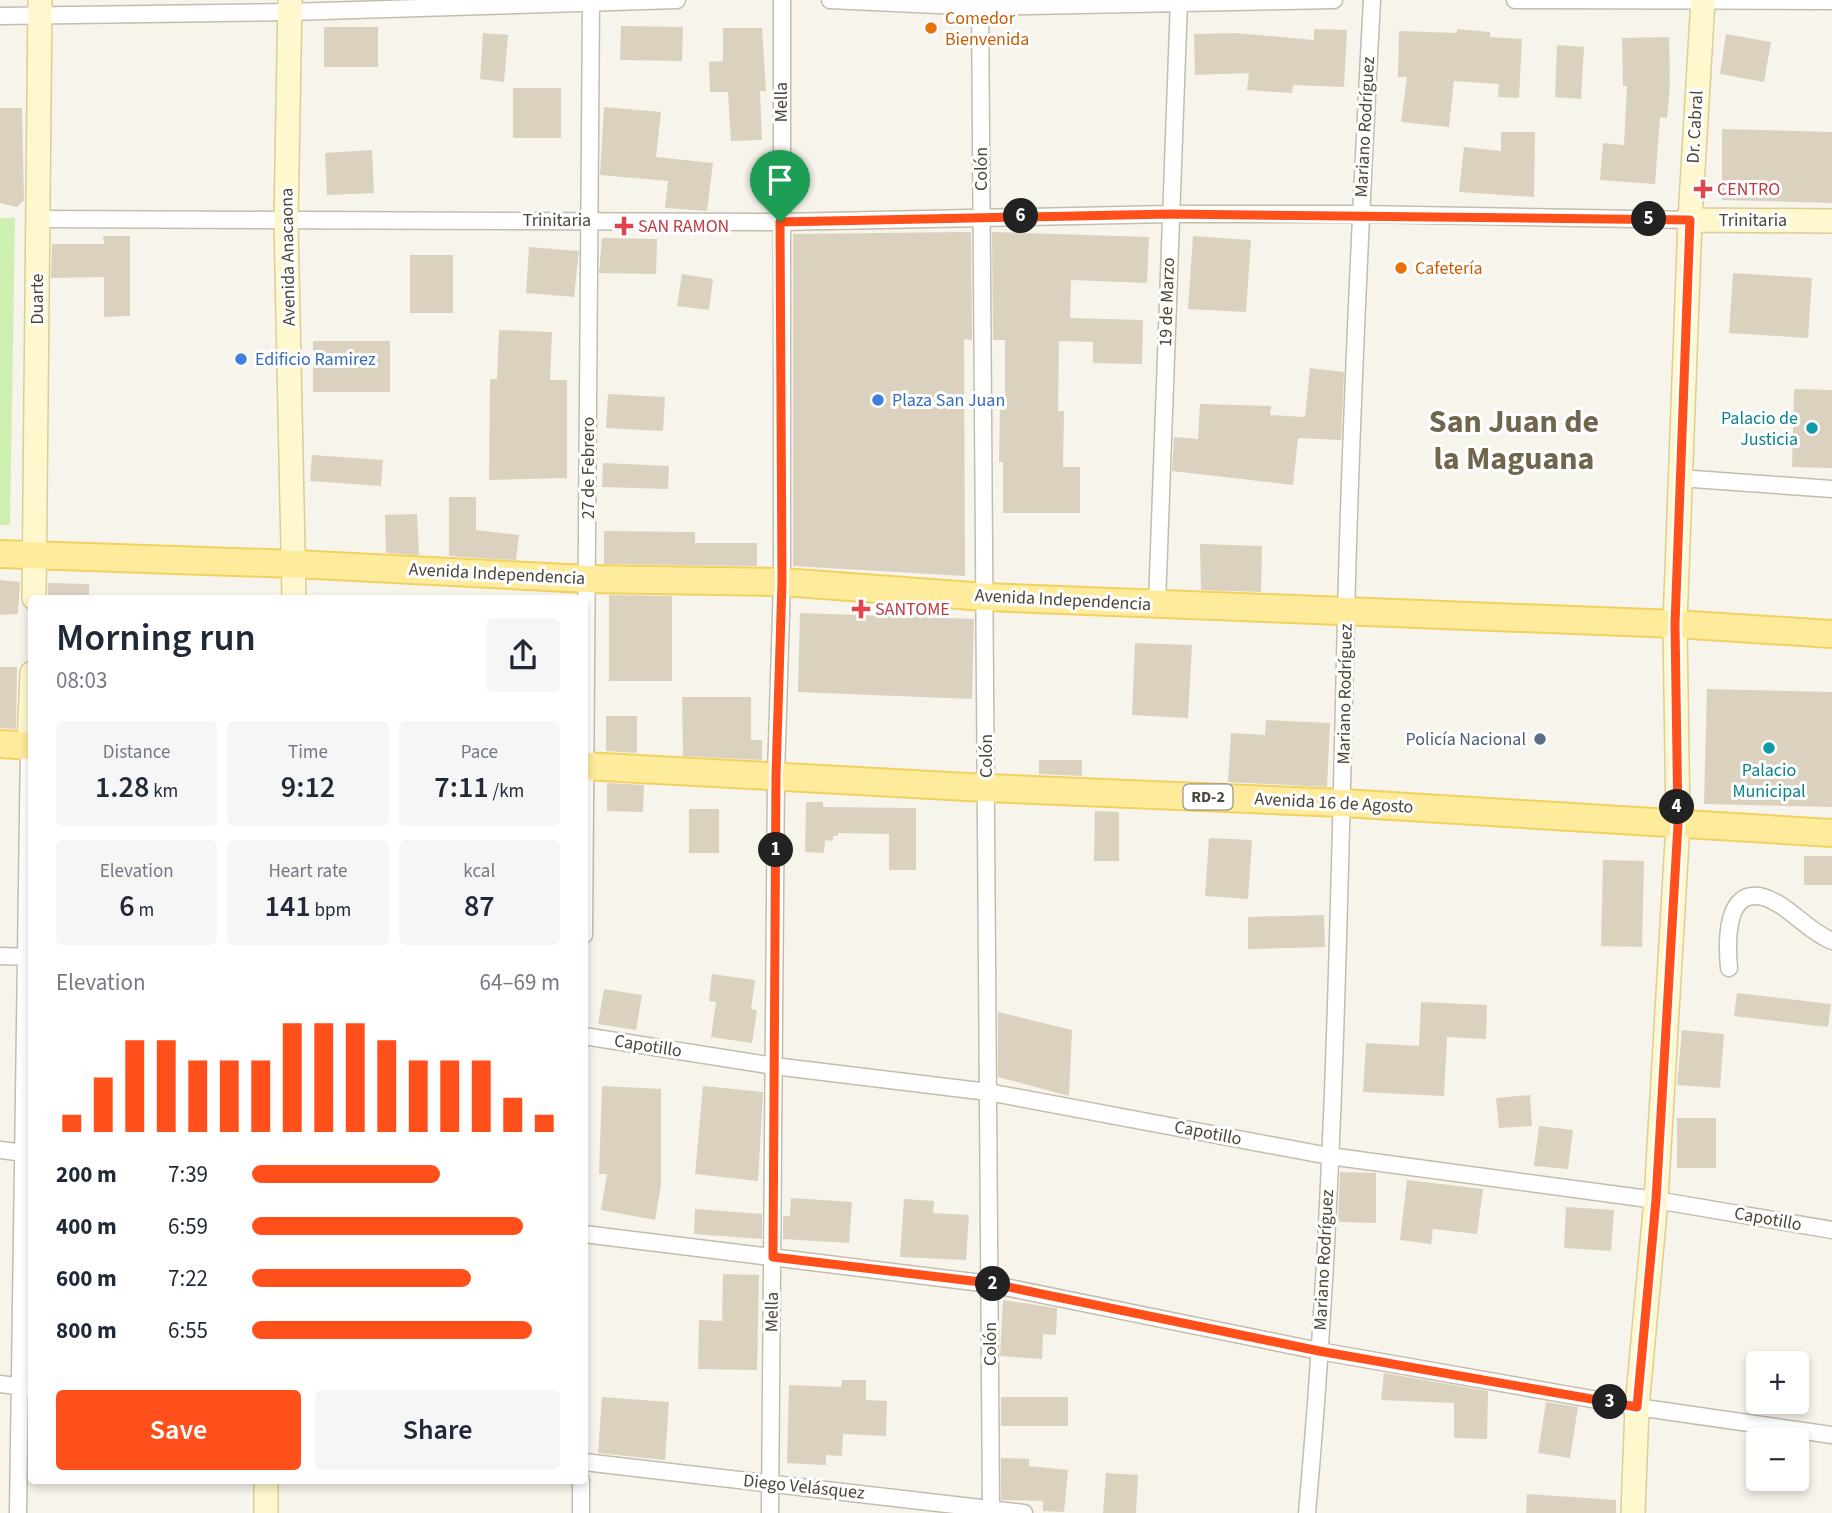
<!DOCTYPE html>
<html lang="en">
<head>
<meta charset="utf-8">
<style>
	:root { --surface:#fff; --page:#f6f6f7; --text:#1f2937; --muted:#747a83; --accent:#ff4f1a }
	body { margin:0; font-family:"Source Sans 3",sans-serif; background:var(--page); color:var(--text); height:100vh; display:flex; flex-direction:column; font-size:26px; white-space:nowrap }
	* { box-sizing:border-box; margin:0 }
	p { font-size:23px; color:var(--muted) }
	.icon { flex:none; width:38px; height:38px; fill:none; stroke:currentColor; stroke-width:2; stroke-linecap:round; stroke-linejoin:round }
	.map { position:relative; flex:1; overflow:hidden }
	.details { position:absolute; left:28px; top:595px; width:560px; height:889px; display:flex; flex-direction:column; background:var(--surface); border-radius:7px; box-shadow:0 4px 10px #0003 }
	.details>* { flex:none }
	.tools { position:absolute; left:1746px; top:1351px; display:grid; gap:14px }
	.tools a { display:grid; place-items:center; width:63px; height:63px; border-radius:7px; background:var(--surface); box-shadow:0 4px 10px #0003; font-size:35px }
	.pin { position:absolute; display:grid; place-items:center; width:60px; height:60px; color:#fff; margin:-72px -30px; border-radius:50% 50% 50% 0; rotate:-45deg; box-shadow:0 0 7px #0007 }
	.pin .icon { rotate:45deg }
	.km { position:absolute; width:35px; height:35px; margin:-18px; border-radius:50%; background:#222; color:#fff; font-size:19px; line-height:35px; text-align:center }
	.round { display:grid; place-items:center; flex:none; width:74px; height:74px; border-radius:7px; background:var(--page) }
	.head { display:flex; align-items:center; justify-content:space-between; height:119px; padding:0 28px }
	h1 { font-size:38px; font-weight:600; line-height:52px }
	.metrics { display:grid; grid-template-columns:repeat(3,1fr); gap:10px; height:119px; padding:7px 28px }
	.metrics div { display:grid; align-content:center; border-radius:7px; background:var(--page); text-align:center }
	.metrics b { font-size:30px; font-weight:600 }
	.metrics small { font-size:19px; font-weight:400 }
	.metrics p { font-size:19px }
	.chart { height:196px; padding:14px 28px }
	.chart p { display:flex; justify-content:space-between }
	.chart svg { width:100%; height:126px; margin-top:7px; stroke:var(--accent); stroke-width:6 }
	.primary-button { display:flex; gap:14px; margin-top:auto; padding:14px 28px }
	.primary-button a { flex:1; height:80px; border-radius:7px; background:var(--accent); color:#fff; font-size:28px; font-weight:600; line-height:80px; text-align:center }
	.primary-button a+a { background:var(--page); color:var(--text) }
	ul { padding:0 28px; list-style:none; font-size:23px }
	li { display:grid; grid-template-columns:112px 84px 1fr; align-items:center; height:52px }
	li i { height:18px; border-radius:9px; background:var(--accent) }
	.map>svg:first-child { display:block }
	.green { fill:#cdefb0 }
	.building { fill:#dad2bf }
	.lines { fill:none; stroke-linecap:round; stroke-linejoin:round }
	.street-casing { stroke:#c4bdac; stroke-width:19 }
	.secondary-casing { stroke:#dbce96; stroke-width:26 }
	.primary-casing { stroke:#f1d15f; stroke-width:30 }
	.street { stroke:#fff; stroke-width:16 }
	.secondary { stroke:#fff7cd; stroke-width:23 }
	.primary { stroke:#ffeb9c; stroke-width:26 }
	.route-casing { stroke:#fff; stroke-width:14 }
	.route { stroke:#ff4f1a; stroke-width:9 }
	.food-dot { fill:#e8710a; stroke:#fff; stroke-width:2.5 }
	.health-dot { fill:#e0444e; stroke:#fff; stroke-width:2.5 }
	.shop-dot { fill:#3f7fe0; stroke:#fff; stroke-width:2.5 }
	.culture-dot { fill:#0f9aa8; stroke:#fff; stroke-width:2.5 }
	.service-dot { fill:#5c6f8a; stroke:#fff; stroke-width:2.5 }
	.labels { text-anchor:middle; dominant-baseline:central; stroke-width:6; stroke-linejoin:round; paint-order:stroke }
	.shield { fill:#fff; stroke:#827e73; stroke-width:2 }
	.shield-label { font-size:16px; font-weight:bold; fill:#4c4637 }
	.food-label { font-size:18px; fill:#c56008; stroke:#fff; text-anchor:start }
	.street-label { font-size:18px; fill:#4c4637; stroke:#fff }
	.health-label { font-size:18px; fill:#be3a42; stroke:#fff; text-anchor:start }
	.shop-label { font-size:18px; fill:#366cbe; stroke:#fff; text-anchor:start }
	.culture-label { font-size:18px; fill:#0d838f; stroke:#fff; text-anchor:end }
	.service-label { font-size:18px; fill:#4e5e75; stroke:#fff; text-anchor:end }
	.town-label { font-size:32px; font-weight:bold; fill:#70654d; stroke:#fff }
</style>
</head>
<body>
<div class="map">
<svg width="1832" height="1513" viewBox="0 0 1832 1513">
	<rect width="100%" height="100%" fill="#f7f4eb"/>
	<path class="green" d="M0 218H15L10 525H0Z"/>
	<path class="building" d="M621 26 683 27 682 61 620 60Z
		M324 27H378V67H324Z
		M723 28H762L766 91H760L762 140 731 141 728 92H710L709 62 723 61Z
		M1314 29 1347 30 1344 87 1293 85 1292 93 1247 90 1249 73 1195 75 1194 34 1236 33 1314 40Z
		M1457 29 1490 32V37L1522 39 1519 98 1498 97 1499 84 1454 81 1449 127 1401 122 1407 77H1398L1399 31 1457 33Z
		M483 33 508 35 504 82 480 79Z
		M1726 34 1771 42 1764 82 1720 74Z
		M1669 37 1670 85 1667 118 1660 117 1655 184 1600 180 1603 143 1624 145 1627 86H1623L1622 38Z
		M1557 45 1584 47 1581 99 1555 97Z
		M513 88H561V138H513Z
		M604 107 661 112 656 157 713 163 707 211 665 208 668 181 600 175Z
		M0 108H22L24 200 17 207 0 203Z
		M1722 129 1832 132V203L1722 200Z
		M1501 132H1535L1534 197 1459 192 1464 147 1501 151Z
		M372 150 374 193 327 195 325 153Z
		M965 232H971L972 340 964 339 965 576 793 566V234Z
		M992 232 1149 237 1147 283 1071 280 1070 318 1143 320 1142 364 1093 363V342L1059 341 1058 411H1064L1063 467H1080V513H1003V462H999L1000 410H1005V340H993Z
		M103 236H130V316L104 317V277L51 278 52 244H104Z
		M1193 236 1251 240 1246 312 1188 309Z
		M602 238 657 239 656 274 599 273Z
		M529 247 579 251 574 297 526 293Z
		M410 255H453V313H410Z
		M1733 273 1812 278 1808 338 1729 333Z
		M682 274 713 279 709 310 677 306Z
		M499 330 552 332 550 380H567V478L489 480 490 379H497Z
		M313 341H390V392H313Z
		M1310 368 1344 372 1341 440 1298 438 1293 485 1172 471 1174 437 1198 439 1200 404 1271 406 1270 415 1305 417Z
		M1794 389 1832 390V468L1792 467Z
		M608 394 665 397 663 431 606 428Z
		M312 455 383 460 381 486 310 481Z
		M603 463 669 466 668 489 602 487Z
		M449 497H476V530L519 535 516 560 449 556Z
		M417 514 419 555 386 553 385 515Z
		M604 531 695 532V543H757V566L604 564Z
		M1200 544 1262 546 1261 592 1201 590Z
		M0 580 20 582 18 614 0 615Z
		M48 583 89 584V598H48Z
		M609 595 672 596V681H609Z
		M800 613 974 619 972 699 798 692Z
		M1135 643 1192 645 1188 718 1132 715Z
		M0 667H17L16 729 0 728Z
		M1707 689 1832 692V807L1704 804Z
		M682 697H751V740H762V760L683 756Z
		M606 716H637V753L606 751Z
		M1266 720 1330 723 1327 787 1228 782 1231 733 1265 735Z
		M1039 760H1082V776L1039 774Z
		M607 783 644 785 643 812 607 811Z
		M806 802H823V807L916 808V870H889V834L838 833V836H833V841L825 840 824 853 805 852Z
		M689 809H719V853H689Z
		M1095 811 1119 812V861H1094Z
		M1209 838 1252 840 1248 899 1205 896Z
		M1804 856H1832V885H1804Z
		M1603 860 1644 861 1642 947 1601 946Z
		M1324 915 1325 947 1248 949V917Z
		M712 974 755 980 751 1009 757 1010 752 1043 711 1037 716 1002 709 1001Z
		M604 989 642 995 636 1030 598 1024Z
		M1737 993 1831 1004 1828 1027 1734 1016Z
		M1421 1002 1487 1005 1486 1039 1447 1037 1444 1096 1363 1092 1366 1043 1419 1046Z
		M998 1012 1072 1030 1069 1096 998 1077Z
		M1682 1030 1724 1034 1720 1088 1677 1085Z
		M602 1086 661 1089V1185L655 1220 601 1210 607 1174H599Z
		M703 1086 763 1092 758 1181 695 1174Z
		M1530 1095 1532 1126 1499 1128 1496 1098Z
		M1677 1118H1716V1168H1677Z
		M1539 1126 1573 1130 1568 1169 1534 1166Z
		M1340 1172 1376 1173V1223L1338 1222Z
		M1407 1180 1483 1189 1477 1234 1433 1229 1431 1244 1400 1240Z
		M791 1198 852 1202 849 1243 783 1239V1216H790Z
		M904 1199 934 1201 933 1213 969 1215 966 1260 900 1257Z
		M1566 1207 1614 1210 1611 1251 1564 1248Z
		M695 1209 762 1214V1239L694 1234Z
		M723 1274 759 1275 757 1370 698 1369 699 1320 722 1321Z
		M1003 1300 1057 1308 1056 1335 1043 1334 1042 1359 1000 1356Z
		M1384 1373 1488 1391 1487 1439 1454 1438V1403L1381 1400Z
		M842 1380H866V1400L887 1401 886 1436 843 1434 842 1456 826 1455V1465L787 1463 789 1385 841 1387Z
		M602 1397 669 1402 665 1460 598 1453Z
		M1001 1397H1068V1426H1001Z
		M1546 1402 1578 1407 1570 1458 1538 1453Z
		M1001 1458 1029 1459V1466L1068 1470 1064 1512 1043 1511V1501L1001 1500Z
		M1106 1473 1138 1475 1136 1513H1103Z
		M1527 1494 1616 1500V1513H1526Z"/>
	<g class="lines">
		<defs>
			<path id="street" d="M830 0 980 7 1334 0
				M980 0 991 1513
				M1515 0 1832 1
				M0 16 290 12 677 0
				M37 219 781 222 1170 214H1361L1690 220
				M1679 478 1832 489
				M1157 604 1179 0
				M584 935 591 0
				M0 956 32 957
				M1729 968C1727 946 1724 887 1763 897 1788 904 1807 931 1832 941
				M584 1036 774 1066 988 1092 1329 1156 1656 1200 1832 1230
				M0 1150 32 1154
				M584 1234 990 1284 1319 1351 1637 1407 1832 1435
				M0 1384 32 1388
				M584 1462 1024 1513
				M18 1513 29 746
				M581 1513V1480
				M770 1513 776 775 782 582V0
				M1307 1513C1334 1215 1339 915 1346 616 1351 411 1361 205 1372 0"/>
			<path id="secondary" d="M290 0 286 221 294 598
				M1690 220 1832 221
				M34 598 40 0
				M29 746 32 673
				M266 1513V1480
				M1633 1513 1637 1407 1656 1200 1678 824 1675 624 1690 220 1703 0"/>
			<path id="primary" d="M0 554 295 564 587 579 782 582 986 597 1675 624 1832 634
				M0 744 32 746
				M584 766 986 788 1343 803 1832 833"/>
		</defs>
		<use href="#street" class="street-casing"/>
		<use href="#secondary" class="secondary-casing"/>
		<use href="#primary" class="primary-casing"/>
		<use href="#street" class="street"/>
		<use href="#secondary" class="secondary"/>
		<use href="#primary" class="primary"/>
	</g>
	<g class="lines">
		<defs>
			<path id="route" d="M1170 214 1690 220 1675 624 1678 824 1656 1200 1637 1407 1319 1351 989 1283 773 1257 776 775 782 582 780 222Z"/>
		</defs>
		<use href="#route" class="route-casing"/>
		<use href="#route" class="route"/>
	</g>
	<g class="food-dot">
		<circle cx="931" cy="28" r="7"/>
		<circle cx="1401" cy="268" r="7"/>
	</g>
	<g class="health-dot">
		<path d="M1699.5 178.5h7v7h7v7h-7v7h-7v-7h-7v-7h7z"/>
		<path d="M620.5 215.5h7v7h7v7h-7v7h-7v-7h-7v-7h7z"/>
		<path d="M857.5 598.5h7v7h7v7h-7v7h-7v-7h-7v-7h7z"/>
	</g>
	<g class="shop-dot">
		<circle cx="241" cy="359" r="7"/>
		<circle cx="878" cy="400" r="7"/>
	</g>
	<g class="culture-dot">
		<circle cx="1812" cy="428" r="7"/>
		<circle cx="1769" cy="748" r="7"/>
	</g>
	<circle class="service-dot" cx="1540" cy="739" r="7"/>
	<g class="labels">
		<rect class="shield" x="1183.5" y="784.5" width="49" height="25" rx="5"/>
		<g class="shield-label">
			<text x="1208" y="797">RD-2</text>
		</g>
		<g class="food-label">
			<text x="945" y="18">Comedor<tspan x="945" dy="21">Bienvenida</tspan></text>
			<text x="1415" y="268">Cafetería</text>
		</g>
		<g class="street-label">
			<text transform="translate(781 102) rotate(-90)">Mella</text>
			<text transform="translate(1365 127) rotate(-87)">Mariano Rodríguez</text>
			<text transform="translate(1695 127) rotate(-87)">Dr. Cabral</text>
			<text transform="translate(981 169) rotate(-90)">Colón</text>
			<text x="557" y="220">Trinitaria</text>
			<text x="1753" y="220">Trinitaria</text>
			<text transform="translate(288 257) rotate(-91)">Avenida Anacaona</text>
			<text transform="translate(37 299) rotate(-90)">Duarte</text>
			<text transform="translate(1167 302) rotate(-88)">19 de Marzo</text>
			<text transform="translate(588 468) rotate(-90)">27 de Febrero</text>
			<text transform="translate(497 574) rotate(3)">Avenida Independencia</text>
			<text transform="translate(1063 600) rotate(3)">Avenida Independencia</text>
			<text transform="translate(1345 694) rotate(-89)">Mariano Rodríguez</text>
			<text transform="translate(986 756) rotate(-90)">Colón</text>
			<text transform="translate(1334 803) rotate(3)">Avenida 16 de Agosto</text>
			<text transform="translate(648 1046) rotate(9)">Capotillo</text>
			<text transform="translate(1208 1133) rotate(11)">Capotillo</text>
			<text transform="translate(1768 1219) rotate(10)">Capotillo</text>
			<text transform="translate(1324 1260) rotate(-87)">Mariano Rodríguez</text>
			<text transform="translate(772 1312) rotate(-89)">Mella</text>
			<text transform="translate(990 1344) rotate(-90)">Colón</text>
			<text transform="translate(804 1487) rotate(6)">Diego Velásquez</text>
		</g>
		<g class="health-label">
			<text x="1717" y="189">CENTRO</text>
			<text x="638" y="226">SAN RAMON</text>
			<text x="875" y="609">SANTOME</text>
		</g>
		<g class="shop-label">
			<text x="255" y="359">Edificio Ramirez</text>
			<text x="892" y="400">Plaza San Juan</text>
		</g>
		<g class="culture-label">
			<text x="1798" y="418">Palacio de<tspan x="1798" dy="21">Justicia</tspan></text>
			<text x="1769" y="770" text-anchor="middle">Palacio<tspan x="1769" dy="21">Municipal</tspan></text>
		</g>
		<g class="service-label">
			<text x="1526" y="739">Policía Nacional</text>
		</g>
		<g class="town-label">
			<text x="1514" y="422">San Juan de<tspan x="1514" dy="37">la Maguana</tspan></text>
		</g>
	</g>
</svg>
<div class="tools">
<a>+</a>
<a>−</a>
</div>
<div class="pin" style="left:780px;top:222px;background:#1e9e55"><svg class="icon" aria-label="arrive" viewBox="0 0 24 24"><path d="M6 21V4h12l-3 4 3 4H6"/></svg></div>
<b class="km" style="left:776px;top:850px">1</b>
<b class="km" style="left:993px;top:1284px">2</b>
<b class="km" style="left:1610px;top:1402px">3</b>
<b class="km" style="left:1677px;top:807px">4</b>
<b class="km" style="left:1649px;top:219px">5</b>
<b class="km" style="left:1021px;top:216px">6</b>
<section class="details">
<div class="head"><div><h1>Morning run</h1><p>08:03</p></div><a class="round"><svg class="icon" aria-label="share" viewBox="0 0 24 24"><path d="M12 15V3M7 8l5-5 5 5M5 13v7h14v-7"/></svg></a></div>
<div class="metrics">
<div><p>Distance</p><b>1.28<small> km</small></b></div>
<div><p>Time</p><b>9:12</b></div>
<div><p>Pace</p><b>7:11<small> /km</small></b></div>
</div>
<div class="metrics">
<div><p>Elevation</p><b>6<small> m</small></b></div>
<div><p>Heart rate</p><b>141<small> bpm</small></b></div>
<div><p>kcal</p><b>87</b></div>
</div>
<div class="chart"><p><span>Elevation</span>64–69 m</p>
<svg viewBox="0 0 160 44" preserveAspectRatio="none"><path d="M5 44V38M15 44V25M25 44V12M35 44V12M45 44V19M55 44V19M65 44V19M75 44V6M85 44V6M95 44V6M105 44V12M115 44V19M125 44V19M135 44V19M145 44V32M155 44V38"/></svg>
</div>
<ul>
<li><b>200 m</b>7:39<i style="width:61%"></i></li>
<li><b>400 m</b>6:59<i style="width:88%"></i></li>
<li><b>600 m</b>7:22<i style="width:71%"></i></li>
<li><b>800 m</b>6:55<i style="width:91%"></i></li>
</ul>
<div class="primary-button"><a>Save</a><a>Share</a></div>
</section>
</div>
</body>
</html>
